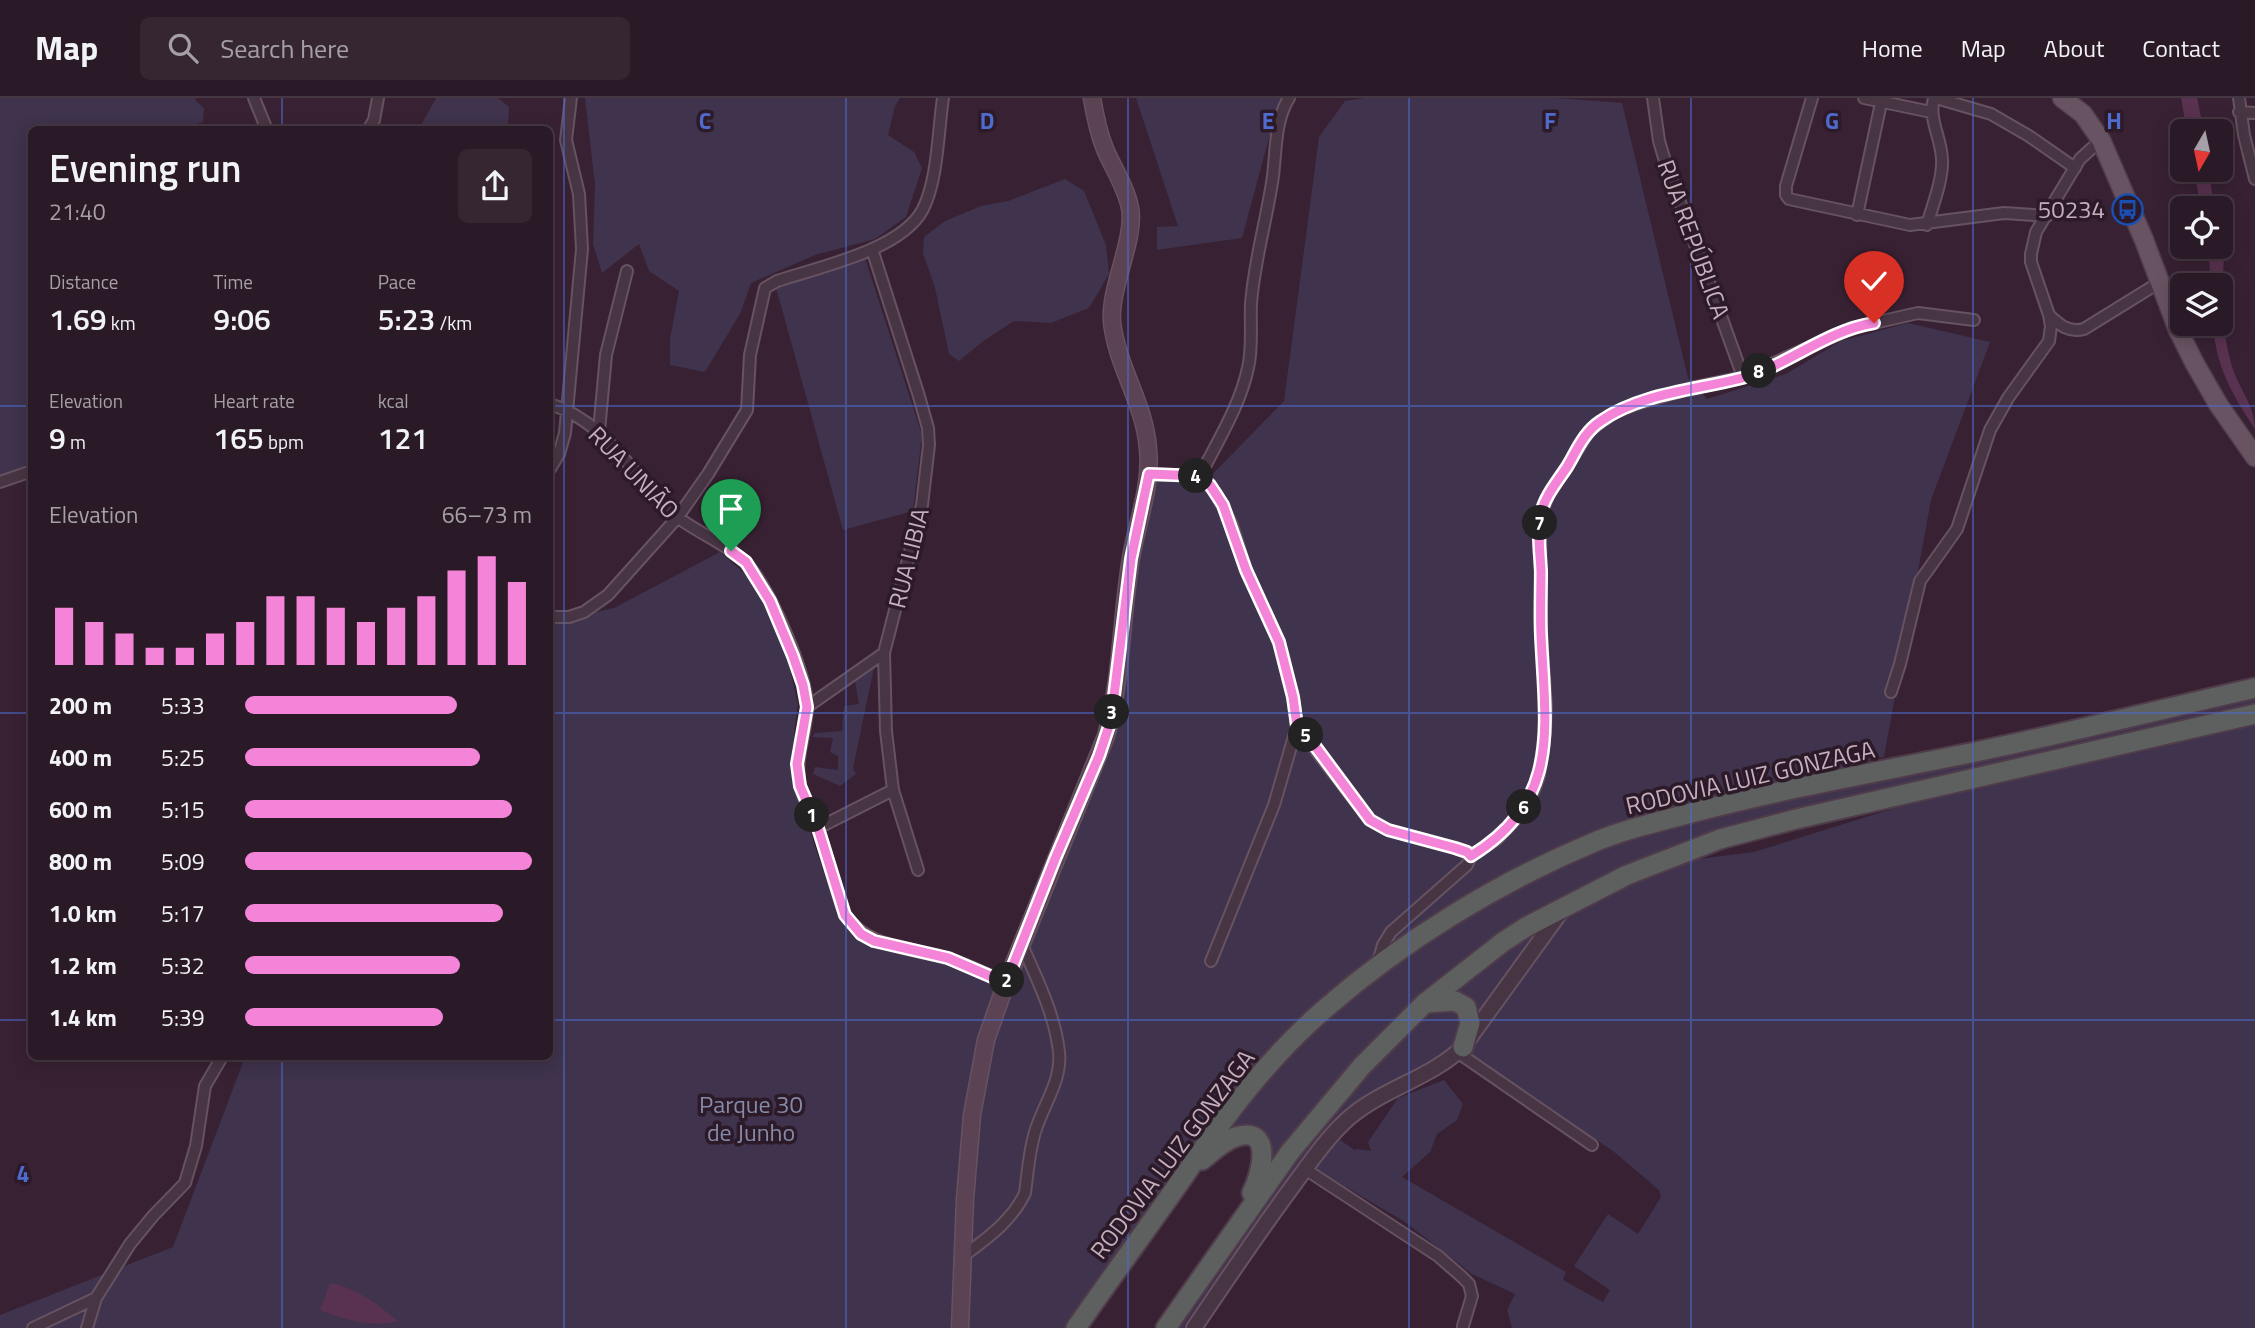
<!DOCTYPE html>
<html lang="en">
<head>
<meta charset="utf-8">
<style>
	:root { --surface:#2a1926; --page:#362632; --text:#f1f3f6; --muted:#a5a0a7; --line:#463843; --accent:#f484d7 }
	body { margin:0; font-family:"Titillium Web",sans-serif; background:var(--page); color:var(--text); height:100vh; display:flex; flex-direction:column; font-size:26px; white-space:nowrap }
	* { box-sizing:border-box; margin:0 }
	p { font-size:23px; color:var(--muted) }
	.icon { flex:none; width:38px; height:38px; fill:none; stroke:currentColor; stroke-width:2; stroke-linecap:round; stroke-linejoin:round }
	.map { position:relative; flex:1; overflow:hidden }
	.details { position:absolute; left:28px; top:28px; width:525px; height:934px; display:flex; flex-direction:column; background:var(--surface); border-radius:10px; box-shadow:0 4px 18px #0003,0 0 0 2px var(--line) }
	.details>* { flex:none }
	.needle { width:46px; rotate:189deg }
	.buttons { position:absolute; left:2170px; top:21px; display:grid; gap:14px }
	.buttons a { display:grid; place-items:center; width:63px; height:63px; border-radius:10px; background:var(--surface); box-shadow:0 4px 18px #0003,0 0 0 2px var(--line); font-size:35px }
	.pin { position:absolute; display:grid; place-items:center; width:60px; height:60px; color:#fff; margin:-72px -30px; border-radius:50% 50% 50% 0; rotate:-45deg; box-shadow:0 0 7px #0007 }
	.pin .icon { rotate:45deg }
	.km { position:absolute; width:35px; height:35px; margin:-18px; border-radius:50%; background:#222; color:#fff; font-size:19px; line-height:35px; text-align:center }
	.round { display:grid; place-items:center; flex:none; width:74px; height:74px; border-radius:10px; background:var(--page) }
	.head { display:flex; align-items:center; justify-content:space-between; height:119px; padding:0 21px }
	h1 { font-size:38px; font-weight:600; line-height:52px }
	.metrics { display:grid; grid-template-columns:repeat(3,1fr); gap:10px; height:119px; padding:7px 21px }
	.metrics div { display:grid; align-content:center }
	.metrics b { font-size:30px; font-weight:600 }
	.metrics small { font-size:19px; font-weight:400 }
	.metrics p { font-size:19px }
	.chart { height:196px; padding:14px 21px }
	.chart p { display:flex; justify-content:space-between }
	.chart svg { width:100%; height:126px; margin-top:7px; stroke:var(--accent); stroke-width:6 }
	ul { padding:0 21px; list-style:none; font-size:23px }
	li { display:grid; grid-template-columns:112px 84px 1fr; align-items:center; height:52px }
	li i { height:18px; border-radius:9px; background:var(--accent) }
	header { display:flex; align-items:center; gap:42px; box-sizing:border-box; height:98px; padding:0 35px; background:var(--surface); border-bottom:2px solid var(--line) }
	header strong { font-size:33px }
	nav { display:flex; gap:38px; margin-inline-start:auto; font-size:24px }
	.search { width:490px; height:63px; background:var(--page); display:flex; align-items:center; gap:18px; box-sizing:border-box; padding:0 24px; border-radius:10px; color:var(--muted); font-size:26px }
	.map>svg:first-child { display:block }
	.green { fill:#3f334d }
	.water { fill:#5a3251 }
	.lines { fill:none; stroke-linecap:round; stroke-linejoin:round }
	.minor-casing { stroke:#665261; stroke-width:14 }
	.tertiary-casing { stroke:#665261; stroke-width:18 }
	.secondary-casing { stroke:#665261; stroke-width:19 }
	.primary-casing { stroke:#523e4c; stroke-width:21 }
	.trunk-casing { stroke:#503c4b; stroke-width:23 }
	.minor { stroke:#483544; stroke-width:10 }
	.tertiary { stroke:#483544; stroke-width:14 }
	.secondary { stroke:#5b4354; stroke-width:16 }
	.primary { stroke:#685363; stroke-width:18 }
	.trunk { stroke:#5d605e; stroke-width:19 }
	.route-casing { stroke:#fff; stroke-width:14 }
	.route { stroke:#f484d7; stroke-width:9 }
	.grid { fill:none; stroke:#4f6bd0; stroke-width:2; stroke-opacity:0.55 }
	.labels { text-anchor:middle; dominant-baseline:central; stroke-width:7; stroke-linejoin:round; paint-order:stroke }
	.poi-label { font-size:24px; fill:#c5afbf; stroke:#2d1a28; text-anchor:end }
	.street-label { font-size:24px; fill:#c5afbf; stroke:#2d1a28 }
	.park-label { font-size:24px; fill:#858aa9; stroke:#2d1a28 }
	.grid-label { font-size:23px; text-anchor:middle; font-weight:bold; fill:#4f6bd0; stroke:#2d1a28; stroke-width:7; stroke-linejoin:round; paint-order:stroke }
</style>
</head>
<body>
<header>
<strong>Map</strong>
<div class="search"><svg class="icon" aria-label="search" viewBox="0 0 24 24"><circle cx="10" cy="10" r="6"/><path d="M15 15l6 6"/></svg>Search here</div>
<nav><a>Home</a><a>Map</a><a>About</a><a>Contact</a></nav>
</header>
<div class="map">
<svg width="2255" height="1230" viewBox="0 0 2255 1230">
	<rect width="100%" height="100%" fill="#382133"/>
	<path class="green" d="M0 0H197L195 2 204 10 203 24 190 28V31L32 32 31 368 0 377Z
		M436 0H498L509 9 508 31H419Z
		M585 0H900L895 8 888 37 914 54 922 70 906 119 875 141 815 157 751 185 741 214 705 274 670 267V241L679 193 649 173 639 146 602 175 593 146 595 87Z
		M1136 0H1282L1269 40 1242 140 1157 152V129L1178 128Z
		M1365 0H1557L1622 5 1688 280 1707 301 1786 276 1841 243 1908 225 1990 244 1931 402 1884 659 1673 708 1571 744 1481 787 1343 884 1160 1095 1068 1230H0V1217L173 1149 245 959H550V524L614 510 720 454 753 483 787 558 798 606 794 634 812 739 837 816 860 841 877 850 948 866 992 883 1008 899 1089 696 1154 382 1203 386 1284 303 1319 39 1345 3Z
		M1065 81 1084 93 1106 147 1109 176 1089 210 1051 225 1014 223 982 244 959 263 949 256 935 190 923 155 924 139 945 123 981 108 1008 103Z
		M865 160 922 337 913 413 843 432 775 186Z
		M874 570 853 670 856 676 840 688 813 676 815 669 838 672V658L830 654 833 640 812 639 815 635 842 633 844 608 859 606 855 584Z
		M2255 589V621L1919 692 1675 764 1754 754 2004 676 2255 623V1230H1512L1507 1212 1515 1196 1472 1176 1405 1124 1312 1069 1334 1038 1355 1052 1357 1051 1371 1053 1368 1044 1398 1000 1444 982 1463 1006 1457 1022 1437 1036 1430 1054 1402 1079 1566 1174 1563 1182 1603 1204 1610 1192 1574 1168 1608 1116 1638 1136 1661 1099 1659 1092 1613 1053 1469 956 1519 873 1563 812 1423 904 1251 1102 1263 1043 1205 1051 1291 946 1382 859 1484 801 1631 735Z
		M1556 817 1472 929 1447 900 1518 835Z
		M1460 906V948L1358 1006 1190 1230H1171L1264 1094 1427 908Z"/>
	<path class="water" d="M2181 0H2197L2204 33H2187Z
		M2194 72H2209L2214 110H2201Z
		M2221 148 2224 157C2222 197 2220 225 2231 265 2237 288 2255 307 2255 331 2232 296 2216 269 2213 226H2221V187H2211L2208 149Z
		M330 1185C355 1189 379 1207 398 1223 374 1230 344 1222 320 1212Z"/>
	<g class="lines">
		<defs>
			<path id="minor" d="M254 0 267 32
				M1653 0 1659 43 1665 63 1743 279
				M1812 0 1786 88V97L1789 101 1910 127 2004 115 2047 118
				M1864 0 1931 14
				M1936 0 1991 16 2029 38 2075 70
				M2239 0 2244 37 2255 81
				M2239 14 2255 15
				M368 32 374 22 378 0
				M1857 117 1881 5
				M1927 127C1933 106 1943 82 1942 61 1941 39 1928 21 1934 0
				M872 151 918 295 928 330 929 347 922 407 884 555 886 633 893 692 918 772
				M2049 217C2060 227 2068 235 2084 231L2160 184
				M550 306C601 322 628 368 663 406 689 435 733 444 755 476 774 504 806 574 807 608 807 635 794 658 800 687 803 702 812 716 818 731 828 759 834 788 845 817 867 850 910 849 946 860 967 866 986 876 1006 885
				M599 333 606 257 627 173
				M550 371 559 356 565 335 582 151 579 96 566 42 571 0
				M1149 376 1200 378
				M0 384 32 373
				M550 519H569L584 514 608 497 677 420 708 376 747 312 750 257 765 190 777 183C819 169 902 152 923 111 938 81 938 33 943 0
				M1891 594 1900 566 1920 483 1957 431 1990 332 2008 300 2049 243 2051 228 2049 217 2031 164V156L2036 134 2080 61 2101 42
				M807 609 884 555
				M1297 628 1370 722 1388 732 1455 750 1467 754 1471 758 1467 767 1391 834 1383 847 1377 868
				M818 730 893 692
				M1471 758 1497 741 1515 722 1534 692 1539 678 1545 634 1546 609 1541 536 1540 419 1548 398 1590 332 1615 314 1636 306 1695 289 1743 279 1852 230 1918 215 1974 222
				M1211 863 1274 707 1297 628 1293 599 1279 544 1246 472 1232 427 1216 395 1200 378C1217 344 1240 308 1248 270 1253 249 1250 227 1251 206 1254 163 1267 121 1273 78 1276 53 1275 22 1289 0
				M1457 954 1592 1047
				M1305 1071 1438 1158 1461 1178 1469 1186 1472 1198 1463 1228
				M962 1159C986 1141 1012 1123 1025 1095 1028 1074 1029 1051 1036 1031 1044 1006 1062 982 1059 954 1055 917 1037 881 1022 847
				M33 1230 96 1200
				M87 1230 96 1200 130 1146 153 1118 185 1085 196 1048 205 988 222 959"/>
			<path id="tertiary" d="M1194 1230C1227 1181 1260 1132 1295 1085 1311 1063 1329 1037 1350 1019 1384 990 1431 980 1463 949L1560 815"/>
			<path id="secondary" d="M960 1230 965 1101 972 1017 986 942 1006 885 1106 638C1122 581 1121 519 1131 460 1137 424 1152 388 1148 351 1145 306 1117 269 1112 224 1109 190 1136 140 1130 110 1126 89 1113 70 1105 51 1098 34 1095 18 1092 0"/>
			<path id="primary" d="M2062 0 2083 16 2101 42 2144 142 2178 232 2195 266 2218 306 2255 359"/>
			<path id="trunk" d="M1426 905 1455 903 1466 909 1470 925 1463 949
				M1202 1062C1212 1054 1222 1044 1235 1039 1275 1026 1261 1077 1252 1095
				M1076 1230C1112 1178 1150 1127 1186 1075 1227 1015 1271 957 1327 909 1403 843 1497 785 1590 746 1622 732 1657 724 1691 715 1786 690 1883 673 1980 653 2072 634 2163 611 2255 590
				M1166 1230 1290 1054 1362 968 1425 905 1503 844 1526 829 1627 777 1720 741 1796 721 2255 616"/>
		</defs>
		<use href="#minor" class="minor-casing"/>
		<use href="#tertiary" class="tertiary-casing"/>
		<use href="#secondary" class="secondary-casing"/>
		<use href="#primary" class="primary-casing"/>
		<use href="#trunk" class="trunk-casing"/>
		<use href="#minor" class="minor"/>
		<use href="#tertiary" class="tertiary"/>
		<use href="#secondary" class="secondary"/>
		<use href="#primary" class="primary"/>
		<use href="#trunk" class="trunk"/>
	</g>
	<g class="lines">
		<defs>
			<path id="route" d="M731 453 746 464 770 503 793 558 803 587 807 609 797 666 800 688 818 730 845 817 861 836 874 843 948 860 1006 885 1055 761 1099 658 1111 622 1131 461 1149 376 1200 378 1210 387 1223 407 1246 472 1279 544 1293 599 1297 628 1312 644 1370 722 1388 732 1455 750 1467 754 1471 758C1562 702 1545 629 1541 537 1540 516 1541 495 1541 473 1540 454 1537 434 1541 415 1545 398 1557 384 1567 369 1577 352 1584 334 1601 323 1641 295 1696 292 1742 280 1789 267 1825 233 1874 225"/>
		</defs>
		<use href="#route" class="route-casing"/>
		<use href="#route" class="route"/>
	</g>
	<path class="grid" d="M282 0V32M564 0V1230M846 0V1230M1128 0V1230M1409 0V1230M1691 0V1230M1973 0V1230M0 308H32M550 308H2255M0 615H32M550 615H2255M0 922H32M550 922H2255M282 959V1230"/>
	<defs>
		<symbol id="bus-ring" viewBox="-11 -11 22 22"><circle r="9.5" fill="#2d1a28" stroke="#1a4fb4" stroke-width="1.5"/><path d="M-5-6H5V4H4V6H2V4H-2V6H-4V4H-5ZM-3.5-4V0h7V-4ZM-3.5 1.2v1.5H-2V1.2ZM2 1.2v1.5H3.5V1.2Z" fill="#1a4fb4"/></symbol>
	</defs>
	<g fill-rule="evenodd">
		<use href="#bus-ring" x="2110" y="94" width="35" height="35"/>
	</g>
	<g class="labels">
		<g class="poi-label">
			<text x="2105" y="111">50234</text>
		</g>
		<g class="street-label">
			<text transform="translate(1694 141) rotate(70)">RUA REPÚBLICA</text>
			<text transform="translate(634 374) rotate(46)">RUA UNIÃO</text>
			<text transform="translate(908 460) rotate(-76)">RUA LIBIA</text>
			<text transform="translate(1750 679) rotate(-13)">RODOVIA LUIZ GONZAGA</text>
			<text transform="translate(1172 1056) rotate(-53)">RODOVIA LUIZ GONZAGA</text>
		</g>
		<g class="park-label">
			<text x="751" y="1006">Parque 30<tspan x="751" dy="28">de Junho</tspan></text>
		</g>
	</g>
	<g class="grid-label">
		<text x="705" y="31">C</text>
		<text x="987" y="31">D</text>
		<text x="1268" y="31">E</text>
		<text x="1550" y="31">F</text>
		<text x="1832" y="31">G</text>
		<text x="2114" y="31">H</text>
		<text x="23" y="1084">4</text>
	</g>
</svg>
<div class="buttons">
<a><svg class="needle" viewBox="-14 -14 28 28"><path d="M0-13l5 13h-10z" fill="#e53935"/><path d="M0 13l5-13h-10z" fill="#a5a0a7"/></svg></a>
<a><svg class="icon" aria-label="locate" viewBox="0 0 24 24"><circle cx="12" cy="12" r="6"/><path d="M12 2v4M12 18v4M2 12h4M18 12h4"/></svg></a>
<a><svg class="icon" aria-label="layers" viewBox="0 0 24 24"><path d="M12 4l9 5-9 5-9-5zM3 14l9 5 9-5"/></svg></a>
</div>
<div class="pin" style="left:731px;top:453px;background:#1e9e55"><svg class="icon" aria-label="arrive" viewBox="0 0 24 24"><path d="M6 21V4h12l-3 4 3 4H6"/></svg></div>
<div class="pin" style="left:1874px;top:225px;background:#d93025"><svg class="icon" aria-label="check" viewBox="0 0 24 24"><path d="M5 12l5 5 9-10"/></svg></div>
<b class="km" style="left:812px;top:717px">1</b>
<b class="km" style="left:1007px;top:882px">2</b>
<b class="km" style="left:1112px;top:614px">3</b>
<b class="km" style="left:1196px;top:378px">4</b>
<b class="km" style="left:1306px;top:637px">5</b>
<b class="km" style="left:1524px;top:709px">6</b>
<b class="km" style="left:1540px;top:425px">7</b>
<b class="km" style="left:1759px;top:273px">8</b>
<section class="details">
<div class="head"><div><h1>Evening run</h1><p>21:40</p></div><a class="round"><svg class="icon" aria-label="share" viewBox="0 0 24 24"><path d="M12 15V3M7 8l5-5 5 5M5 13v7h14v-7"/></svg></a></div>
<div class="metrics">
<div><p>Distance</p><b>1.69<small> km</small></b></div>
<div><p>Time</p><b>9:06</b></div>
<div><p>Pace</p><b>5:23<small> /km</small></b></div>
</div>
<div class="metrics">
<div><p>Elevation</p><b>9<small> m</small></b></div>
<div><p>Heart rate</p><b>165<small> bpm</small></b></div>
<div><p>kcal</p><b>121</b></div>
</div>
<div class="chart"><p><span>Elevation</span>66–73 m</p>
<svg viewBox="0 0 160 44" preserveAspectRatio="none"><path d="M5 44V24M15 44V29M25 44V33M35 44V38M45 44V38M55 44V33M65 44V29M75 44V20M85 44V20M95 44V24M105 44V29M115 44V24M125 44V20M135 44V11M145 44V6M155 44V15"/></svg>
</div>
<ul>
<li><b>200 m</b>5:33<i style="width:74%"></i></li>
<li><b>400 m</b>5:25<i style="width:82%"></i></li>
<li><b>600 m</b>5:15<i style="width:93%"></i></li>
<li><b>800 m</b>5:09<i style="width:100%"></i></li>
<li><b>1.0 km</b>5:17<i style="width:90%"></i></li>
<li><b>1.2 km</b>5:32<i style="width:75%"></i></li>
<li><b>1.4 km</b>5:39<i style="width:69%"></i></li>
</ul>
</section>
</div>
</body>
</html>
